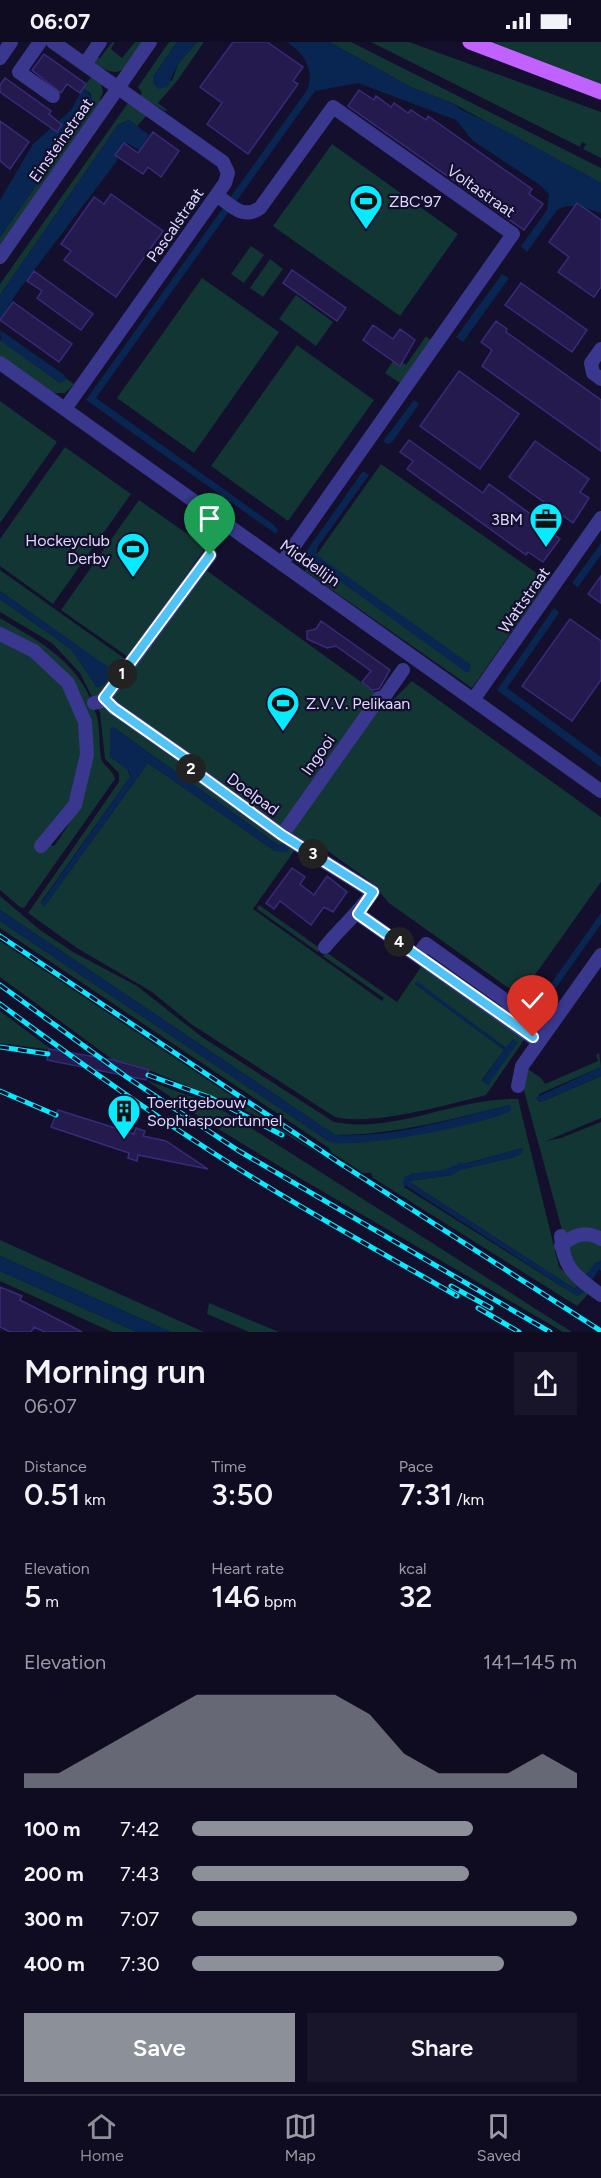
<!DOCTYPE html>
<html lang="en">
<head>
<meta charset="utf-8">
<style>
	:root { --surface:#0f0b21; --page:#18142a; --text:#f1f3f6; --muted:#9b9ba5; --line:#2f2b3f; --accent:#8c9099 }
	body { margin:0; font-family:Figtree,sans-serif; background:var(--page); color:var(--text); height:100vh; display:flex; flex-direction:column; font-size:22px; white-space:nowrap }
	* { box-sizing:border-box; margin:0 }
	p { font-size:20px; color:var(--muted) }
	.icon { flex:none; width:33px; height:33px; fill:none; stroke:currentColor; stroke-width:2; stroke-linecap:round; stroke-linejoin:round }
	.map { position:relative; height:1290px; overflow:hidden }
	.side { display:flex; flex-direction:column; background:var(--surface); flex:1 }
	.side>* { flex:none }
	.pin { position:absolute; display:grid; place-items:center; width:51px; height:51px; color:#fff; margin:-62px -26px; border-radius:50% 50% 50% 0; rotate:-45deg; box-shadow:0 0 6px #0007 }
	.pin .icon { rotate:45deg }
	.km { position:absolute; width:30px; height:30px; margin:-15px; border-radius:50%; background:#222; color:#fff; font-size:16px; line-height:30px; text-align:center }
	.round { display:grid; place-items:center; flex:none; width:63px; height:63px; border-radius:0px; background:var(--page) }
	.headline { display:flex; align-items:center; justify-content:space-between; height:102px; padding:0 24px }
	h1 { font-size:33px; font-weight:600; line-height:45px }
	.metrics { display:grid; grid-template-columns:repeat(3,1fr); gap:9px; height:102px; padding:6px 24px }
	.metrics div { display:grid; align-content:center }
	.metrics b { font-size:30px; font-weight:600 }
	.metrics small { font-size:16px; font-weight:400 }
	.metrics p { font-size:16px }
	.chart { height:168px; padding:12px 24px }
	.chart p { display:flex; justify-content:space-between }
	.chart svg { width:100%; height:108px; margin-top:6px; fill:var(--accent); opacity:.7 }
	.button { display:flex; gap:12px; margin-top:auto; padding:12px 24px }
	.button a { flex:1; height:69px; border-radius:0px; background:var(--accent); color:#fff; font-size:24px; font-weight:600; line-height:69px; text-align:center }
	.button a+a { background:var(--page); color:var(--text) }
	ul { padding:0 24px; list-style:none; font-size:20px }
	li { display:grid; grid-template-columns:96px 72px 1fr; align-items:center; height:45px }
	li i { height:15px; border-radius:8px; background:var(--accent) }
	.status { display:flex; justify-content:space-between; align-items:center; height:42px; padding:0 30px; background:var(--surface); direction:ltr }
	.status svg { height:16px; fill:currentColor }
	.tabs { display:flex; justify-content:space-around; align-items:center; height:84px; border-top:2px solid var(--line); background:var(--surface); font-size:16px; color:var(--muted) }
	.tabs a { display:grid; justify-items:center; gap:3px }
	.tabs .active { color:var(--accent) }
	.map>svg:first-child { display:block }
	.green { fill:#123634; fill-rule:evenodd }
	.water { fill:#092551 }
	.building { fill:#241a4e; stroke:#392b7b; stroke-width:1.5 }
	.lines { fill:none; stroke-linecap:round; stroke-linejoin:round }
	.minor { stroke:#39388e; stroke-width:14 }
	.major { stroke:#c161ff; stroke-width:15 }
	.rail-casing { stroke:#06ebff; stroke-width:5 }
	.rail { stroke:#140f2c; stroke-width:3; stroke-dasharray:9; stroke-linecap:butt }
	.route-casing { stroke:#fff; stroke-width:12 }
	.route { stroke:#4fc3f7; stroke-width:8 }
	.labels { text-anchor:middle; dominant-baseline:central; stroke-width:4.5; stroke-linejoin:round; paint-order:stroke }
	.street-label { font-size:16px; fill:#dedaff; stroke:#140f2c }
	.poi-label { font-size:16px; fill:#dedaff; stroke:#140f2c; text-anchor:start }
</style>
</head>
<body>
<div class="status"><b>06:07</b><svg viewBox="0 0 49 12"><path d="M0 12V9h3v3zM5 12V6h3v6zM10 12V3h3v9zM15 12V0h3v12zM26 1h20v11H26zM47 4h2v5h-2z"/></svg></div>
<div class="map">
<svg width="601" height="1290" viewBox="0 0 601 1290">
	<rect width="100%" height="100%" fill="#140f2c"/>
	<path class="green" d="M112 0H115L111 7 122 16 135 0H143C126 24 124 42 93 20L96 15 100 16Z
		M169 0H177L153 35 172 39 178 22 197 0H204L177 39 158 61 167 68 165 69 140 54 142 51 138 45Z
		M329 0H351L587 119 601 126V141L452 61 411 45Z
		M371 0H409L601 70V116L583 107 586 102 582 100 580 105Z
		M488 0H601V43Z
		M91 35 101 42 103 50 100 57 102 59 0 205V195L92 63 91 52 83 46Z
		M128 61 148 72 137 84 129 78 118 83 0 253V242Z
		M332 102 458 192 400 274 273 184Z
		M251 204 264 213 244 241 231 232Z
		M270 217 283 227 263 255 250 246Z
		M202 236 279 290 194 411 117 356Z
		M296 253 333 280 316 304 279 277Z
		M426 294 433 300 403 343 385 331 396 315 406 323Z
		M0 298 60 341 67 337 74 342 65 351H51L0 314Z
		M297 303 374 358 288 479 211 424Z
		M0 359 57 400 0 481Z
		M65 405 131 452 53 562 0 524V497Z
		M381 422 548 539 472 646 305 529Z
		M139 458 206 505 128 615 61 568Z
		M199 523 390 661 412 639 601 775V840L520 954 389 861 371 840 325 807 322 810 312 803 307 812 297 805 253 867 382 959 384 956 323 914 326 910 397 960 423 922 526 995 486 1053C447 1063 373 1084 335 1075L191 982 152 950 77 906 28 871 119 740V731L105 717 100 671 80 631 52 601 0 570V557L71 607 97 645 104 642 111 628 0 549V528L128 619ZM113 685 278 803 287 802 275 809 148 721 44 865 41 860 130 735ZM417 940 506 1006 488 1043 482 1038 504 1008 415 942Z
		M0 576C42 601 83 622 97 675 100 688 99 703 101 716 104 725 113 728 115 737L24 866 20 865 0 848V597C32 609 71 641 80 675 86 693 83 711 80 729 77 746 71 762 62 776 54 787 45 794 37 803L44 808 49 802 54 804C99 746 112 659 45 612 32 603 19 594 4 592L0 595Z
		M0 854 40 888 73 910 137 944 202 995 334 1080C395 1092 457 1055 518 1057L559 1225 578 1242 575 1247 408 1139 452 1133 459 1128 514 1115 522 1111 523 1106 464 1122 461 1121C445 1131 430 1130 411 1132L404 1145 577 1254 584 1249 589 1251 577 1264 373 1136 371 1131H363L331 1110 329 1106 0 886V879L330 1100 375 1099 409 1094 510 1063C452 1077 395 1093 335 1093L0 868Z
		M259 863 321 907 318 910 257 867Z
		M0 899 326 1117 260 1076 231 1062 149 1028 113 1018 0 935Z
		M0 969 52 1008 0 1001Z
		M599 1011 601 1025 539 1052 538 1059 541 1060 601 1034V1076L546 1099 561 1096 601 1080V1191L570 1192 562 1188 523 1045 525 1025 541 1036 545 1042 598 1019 596 1013Z
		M146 1038 212 1062 242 1080 572 1290H563L274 1121 207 1080Z
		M585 1196 601 1202V1219L595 1221 586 1234 579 1230 568 1205Z
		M0 1198 204 1290H171L0 1214Z
		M0 1229 137 1290H112L0 1239Z
		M209 1261 279 1290H249L207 1272Z"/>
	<path class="water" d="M177 0H197L178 22 167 45 158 47 153 41V35Z
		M287 0H329L411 45 452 61 460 67 510 91 601 141V171C587 167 570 159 557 168L527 210 521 204 547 168 549 152 540 143 473 99 456 78 358 41 315 49 96 356 274 483 278 488 276 492 86 358 307 48C315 27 304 12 287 0Z
		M83 46 92 55V63L0 195V158L33 102 71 68Z
		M129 78 149 93 139 108 127 101 117 115V119L16 252 0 278V253L118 83Z
		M502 232 509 236 463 300 456 295Z
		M0 288 63 332 67 337 60 341 1 299Z
		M414 358 419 362 393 399 389 402 385 401 384 398Z
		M363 429 369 433 317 506V513L471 623 469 630H466L305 514V511Z
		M601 501V513L578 545 572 541Z
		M0 549 111 627V631L102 644 97 645 71 607 0 557Z
		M554 566 559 570 557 574 507 646 601 715V725L497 648Z
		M113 685 278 803 294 802 287 810 275 809 148 721 44 865 41 861 130 735 129 729 110 715V687Z
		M0 868 335 1093C394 1096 453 1077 510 1063L512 1068C487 1083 358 1107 330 1100L0 879Z
		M601 871V882L534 977 528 974Z
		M417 939 505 1006 513 997 518 1000 488 1043 482 1039 504 1008 415 942Z
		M601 1025V1034L541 1060 535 1056Z
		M523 1106 522 1111 514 1115 459 1128 452 1133 408 1139 575 1247 595 1221 601 1219V1229L599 1228 584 1249 577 1254 403 1142 404 1136C418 1126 440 1134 461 1120L465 1122Z
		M0 1214 171 1290H137L0 1229Z"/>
	<path class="building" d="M233 0H267L303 25 293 39 298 42 248 112 207 82 222 61 200 45Z
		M44 12 86 42 80 51 67 42 61 51 32 28Z
		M5 36 51 69 49 72 62 83 57 90 0 50V43Z
		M359 48 374 58 376 54 391 65 394 61 408 71 411 68 426 78 428 74 532 147 529 152 543 162 524 188 348 64Z
		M0 79 29 100 10 127 0 119Z
		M153 90 179 109 161 135 148 125 143 132 115 113 124 101 138 111Z
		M111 152 163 189 116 255 64 218 71 209 61 202 94 155 104 162Z
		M577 161 601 178V245L594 255 558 230 569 215 549 200Z
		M292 228 346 266 337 279 283 241Z
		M34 229 93 272 81 288 37 256 42 249 27 239Z
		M521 241 587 288 572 310 505 263Z
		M13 260 72 302 59 320 0 278Z
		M496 279 507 287 506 290 601 358V409L482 324 492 308 481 300Z
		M373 283 393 297 400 287 415 298 400 324 363 298Z
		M459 329 519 372 480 427 420 384Z
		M409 398 483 451 489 442 547 484 545 486 560 497 543 520 528 510 526 513 407 427 413 419 400 410Z
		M535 399 589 437 580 450 589 456 573 481 509 435Z
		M601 534V561L588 552Z
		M570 577 601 599V638L572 679 522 644Z
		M321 579 390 628 379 647 372 648 362 640 371 629 336 604 327 606 307 597V589L316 587Z
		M292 826 305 835 300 842 314 853 327 834 347 850 333 870 324 865 311 883 280 859 274 867 266 861Z
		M49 1007 113 1018 149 1028 146 1038 47 1018Z
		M58 1068 134 1092 136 1086 145 1089 143 1094 166 1099 208 1127 138 1113 137 1119 128 1116 129 1111 51 1085Z
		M0 1245 22 1254 20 1258 82 1290H45L34 1285 31 1290H10L0 1285Z"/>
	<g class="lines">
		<path class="minor" d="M40 0 19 30 53 54
			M53 0 223 120 228 131 225 141 65 367
			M0 16 11 0
			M85 22 100 0
			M217 153C230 163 243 178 260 166L333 65 513 192 282 521
			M0 215 150 0
			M601 307 591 321 593 331 601 337
			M0 321 601 749
			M0 592 34 609 68 641 85 680 87 713 75 763 41 804
			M104 656 114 666 188 718 186 723 282 793 373 850C359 871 341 885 325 905
			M473 658 601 476
			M94 661 102 659 115 642 210 513
			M282 793 379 656 382 658 403 628
			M358 872 539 1000
			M418 913 426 902 512 963 504 974
			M518 1044 522 1024 601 913
			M561 1194C563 1227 576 1235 601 1253
			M561 1204C573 1193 586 1188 601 1197"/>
		<path class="major" d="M470 0 601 50"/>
		<defs>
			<path id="rail" d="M0 894 338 1120 601 1289
				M0 943 128 1036 239 1109 550 1290
				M0 962C65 1010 130 1057 198 1101 282 1156 370 1204 457 1254
				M0 1005 48 1012
				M148 1033 209 1055 282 1093
				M0 1049 56 1073
				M451 1244 491 1266
				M478 1266 519 1290"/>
		</defs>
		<use href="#rail" class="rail-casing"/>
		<use href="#rail" class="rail"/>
	</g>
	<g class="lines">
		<defs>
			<path id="route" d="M210 513 104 656 114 666 188 718 186 723 282 793 373 850 358 872 533 995"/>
		</defs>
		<use href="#route" class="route-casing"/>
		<use href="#route" class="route"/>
	</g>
	<defs>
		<symbol id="stadium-pin" viewBox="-11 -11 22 30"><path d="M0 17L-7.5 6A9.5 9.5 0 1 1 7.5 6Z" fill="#06ebff" stroke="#140f2c"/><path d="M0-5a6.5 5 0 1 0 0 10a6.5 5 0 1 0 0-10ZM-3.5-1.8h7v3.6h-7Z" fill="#111"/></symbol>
		<symbol id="office-pin" viewBox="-11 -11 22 30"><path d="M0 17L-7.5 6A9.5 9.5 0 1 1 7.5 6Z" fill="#06ebff" stroke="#140f2c"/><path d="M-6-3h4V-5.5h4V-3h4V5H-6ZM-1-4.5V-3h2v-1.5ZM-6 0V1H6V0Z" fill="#111"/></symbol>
		<symbol id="building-pin" viewBox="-11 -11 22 30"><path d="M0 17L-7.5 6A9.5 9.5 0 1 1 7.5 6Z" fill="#06ebff" stroke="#140f2c"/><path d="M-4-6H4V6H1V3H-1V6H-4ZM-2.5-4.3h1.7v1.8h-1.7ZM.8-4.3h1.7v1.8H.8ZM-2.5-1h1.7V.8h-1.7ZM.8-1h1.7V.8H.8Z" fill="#111"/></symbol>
	</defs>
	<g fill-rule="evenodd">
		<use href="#stadium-pin" x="347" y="140" width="38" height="52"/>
		<use href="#office-pin" x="527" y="458" width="38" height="52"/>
		<use href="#stadium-pin" x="114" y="488" width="38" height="52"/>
		<use href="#stadium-pin" x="264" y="642" width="38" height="52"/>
		<use href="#building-pin" x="105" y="1050" width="38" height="52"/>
	</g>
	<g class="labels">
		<g class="street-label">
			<text transform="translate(61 98) rotate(-55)">Einsteinstraat</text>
			<text transform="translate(481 149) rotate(35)">Voltastraat</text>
			<text transform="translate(175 183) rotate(-55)">Pascalstraat</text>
			<text transform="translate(310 521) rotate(35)">Middellijn</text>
			<text transform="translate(524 558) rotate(-55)">Wattstraat</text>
			<text transform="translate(318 713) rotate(-55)">Ingooi</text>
			<text transform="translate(253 752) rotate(36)">Doelpad</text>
		</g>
		<g class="poi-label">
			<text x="389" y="159">ZBC'97</text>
			<text x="523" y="477" text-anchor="end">3BM</text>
			<text x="110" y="498" text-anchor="end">Hockeyclub<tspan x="110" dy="18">Derby</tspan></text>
			<text x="306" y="661">Z.V.V. Pelikaan</text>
			<text x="147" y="1060">Toeritgebouw<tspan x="147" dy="18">Sophiaspoortunnel</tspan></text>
		</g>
	</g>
</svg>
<div class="pin" style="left:210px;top:513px;background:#1e9e55"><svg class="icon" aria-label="arrive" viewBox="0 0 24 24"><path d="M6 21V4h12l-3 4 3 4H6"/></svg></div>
<div class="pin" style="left:533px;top:995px;background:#d93025"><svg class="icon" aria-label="check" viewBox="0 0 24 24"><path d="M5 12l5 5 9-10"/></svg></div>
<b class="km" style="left:122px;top:632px">1</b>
<b class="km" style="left:191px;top:727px">2</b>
<b class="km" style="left:313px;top:812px">3</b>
<b class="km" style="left:399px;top:900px">4</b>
</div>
<section class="side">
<div class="headline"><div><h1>Morning run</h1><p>06:07</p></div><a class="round"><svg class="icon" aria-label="share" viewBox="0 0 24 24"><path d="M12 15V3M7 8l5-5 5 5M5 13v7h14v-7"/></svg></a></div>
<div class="metrics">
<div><p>Distance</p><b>0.51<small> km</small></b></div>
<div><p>Time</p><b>3:50</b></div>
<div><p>Pace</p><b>7:31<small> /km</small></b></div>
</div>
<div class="metrics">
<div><p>Elevation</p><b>5<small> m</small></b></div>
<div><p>Heart rate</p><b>146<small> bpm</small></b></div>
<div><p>kcal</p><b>32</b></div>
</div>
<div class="chart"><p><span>Elevation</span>141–145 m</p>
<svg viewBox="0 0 160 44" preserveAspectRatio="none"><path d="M0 44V38L10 38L20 30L30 22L40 14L50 6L60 6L70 6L80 6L90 6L100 14L110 30L120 38L130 38L140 38L150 30L160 38V44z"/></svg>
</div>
<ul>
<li><b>100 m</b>7:42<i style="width:73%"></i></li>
<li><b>200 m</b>7:43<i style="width:72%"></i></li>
<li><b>300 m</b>7:07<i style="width:100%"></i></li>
<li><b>400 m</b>7:30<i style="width:81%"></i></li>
</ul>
<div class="button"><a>Save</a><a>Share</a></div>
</section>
<nav class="tabs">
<a class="active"><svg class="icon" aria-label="home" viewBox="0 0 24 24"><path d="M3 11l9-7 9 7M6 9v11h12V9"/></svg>Home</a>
<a><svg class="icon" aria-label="map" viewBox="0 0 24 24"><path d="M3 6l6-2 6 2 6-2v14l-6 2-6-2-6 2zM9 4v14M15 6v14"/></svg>Map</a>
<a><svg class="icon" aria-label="saved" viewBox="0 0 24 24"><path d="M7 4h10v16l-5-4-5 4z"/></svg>Saved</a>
</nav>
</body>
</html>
